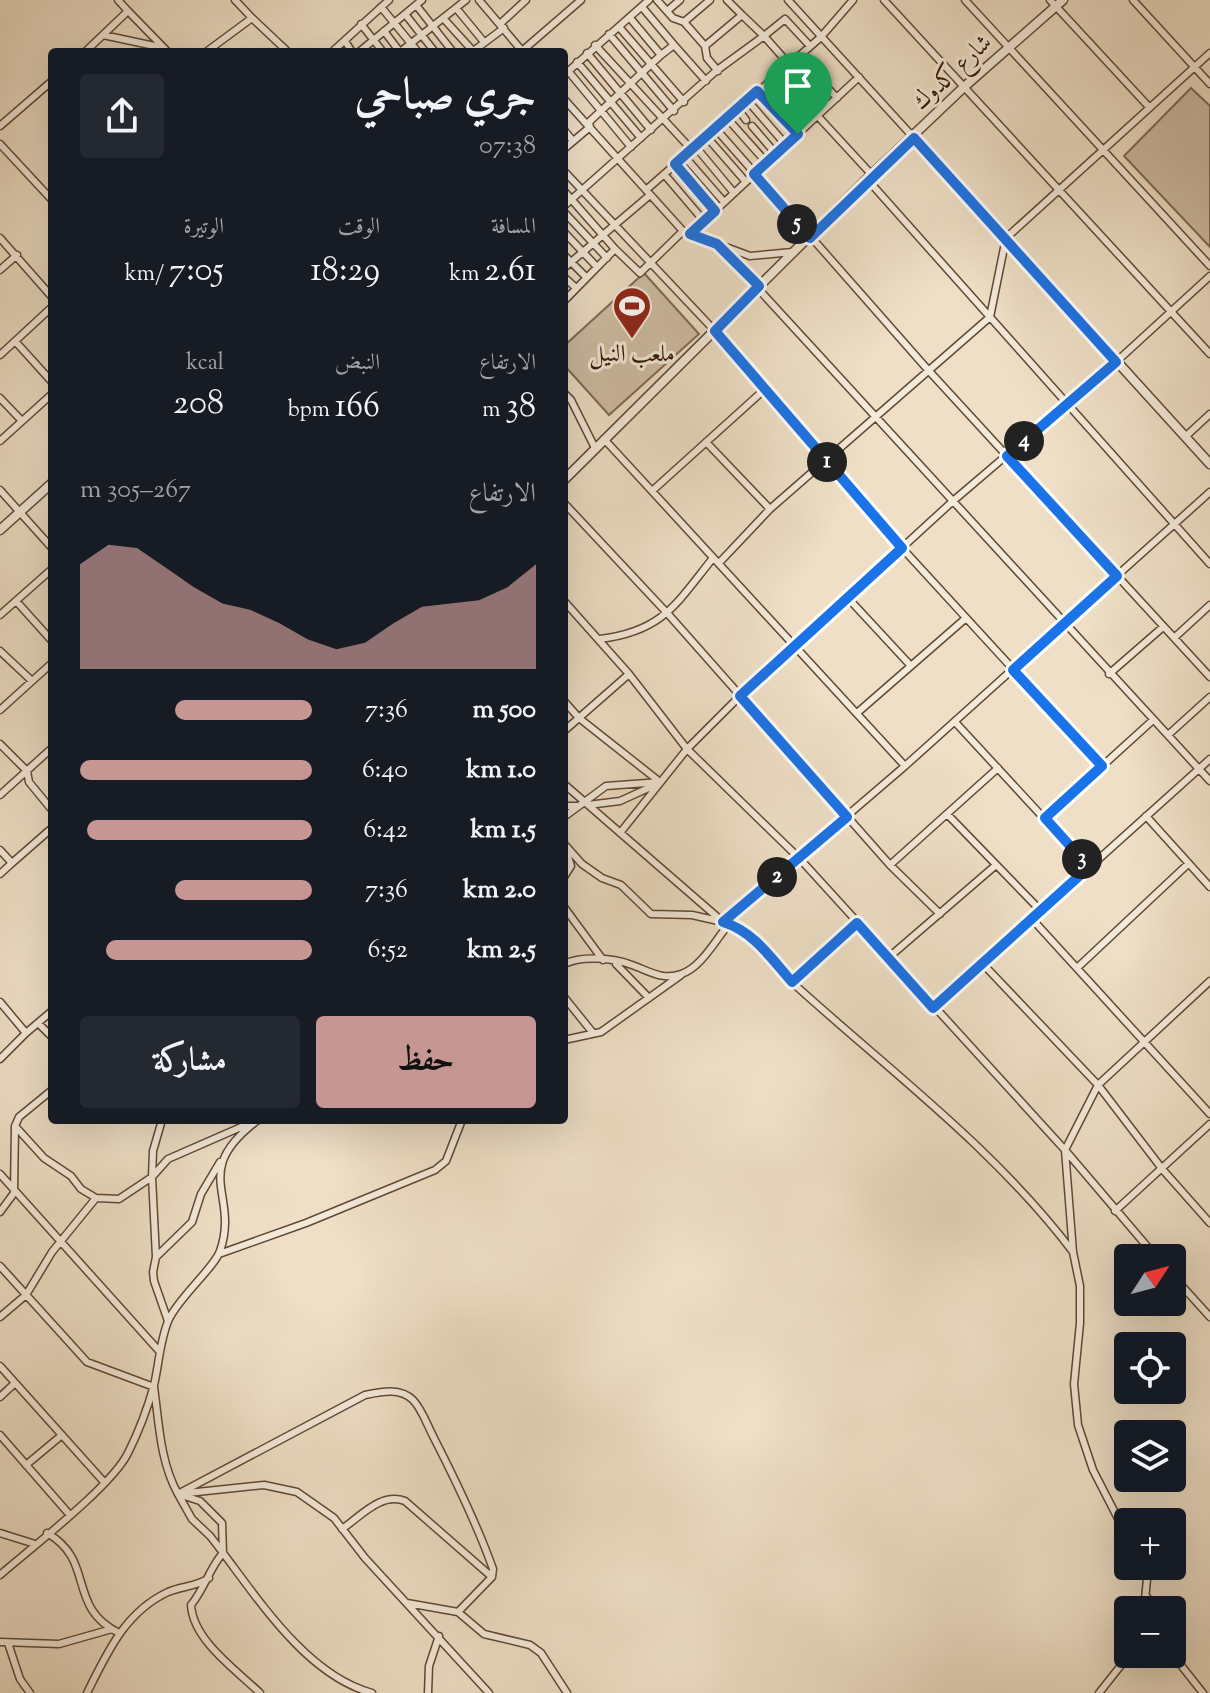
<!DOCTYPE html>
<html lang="ar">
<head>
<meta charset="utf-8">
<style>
	:root { --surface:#171b24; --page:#242831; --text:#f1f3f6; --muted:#9ea1a6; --accent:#c59692 }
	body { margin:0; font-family:"Sorts Mill Goudy",Amiri,serif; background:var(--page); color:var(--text); direction:rtl; height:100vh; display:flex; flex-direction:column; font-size:30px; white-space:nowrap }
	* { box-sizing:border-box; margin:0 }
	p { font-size:26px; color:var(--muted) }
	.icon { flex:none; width:44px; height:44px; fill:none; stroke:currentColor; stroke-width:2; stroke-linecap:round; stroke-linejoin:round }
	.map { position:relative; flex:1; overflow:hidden; direction:ltr }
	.panel { position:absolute; left:48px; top:48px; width:520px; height:1076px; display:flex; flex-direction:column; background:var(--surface); border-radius:8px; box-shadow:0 8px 32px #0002; direction:rtl }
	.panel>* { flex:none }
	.needle { width:52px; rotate:54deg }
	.fabs { position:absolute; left:1114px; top:1244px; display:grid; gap:16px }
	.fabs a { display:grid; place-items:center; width:72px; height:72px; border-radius:8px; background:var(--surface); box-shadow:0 8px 32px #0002; font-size:40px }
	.pin { position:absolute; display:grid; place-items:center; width:68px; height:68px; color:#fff; margin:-82px -34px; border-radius:50% 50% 50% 0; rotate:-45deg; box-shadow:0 0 8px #0007 }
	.pin .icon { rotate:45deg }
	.km { position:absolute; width:40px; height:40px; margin:-20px; border-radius:50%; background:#222; color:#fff; font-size:22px; line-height:40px; text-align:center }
	.round { display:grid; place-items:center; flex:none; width:84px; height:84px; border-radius:8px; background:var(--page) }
	.headline { display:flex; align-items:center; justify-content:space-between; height:136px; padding:0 32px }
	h1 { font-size:44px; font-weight:600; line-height:60px }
	.figures { display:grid; grid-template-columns:repeat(3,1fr); gap:12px; height:136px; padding:8px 32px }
	.figures div { display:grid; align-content:center }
	.figures b { font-size:34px; font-weight:600 }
	.figures small { font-size:22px; font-weight:400 }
	.figures p { font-size:22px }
	.chart { height:224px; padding:16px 32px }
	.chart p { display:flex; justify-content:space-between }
	.chart svg { width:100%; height:144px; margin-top:8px; fill:var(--accent); opacity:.7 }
	.button { display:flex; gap:16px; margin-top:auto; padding:16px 32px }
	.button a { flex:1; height:92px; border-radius:8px; background:var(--accent); color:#111; font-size:32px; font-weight:600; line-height:92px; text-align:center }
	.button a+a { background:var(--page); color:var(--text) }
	ul { padding:0 32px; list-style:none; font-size:26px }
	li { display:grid; grid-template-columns:128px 96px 1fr; align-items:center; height:60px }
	li i { height:20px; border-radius:10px; background:var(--accent) }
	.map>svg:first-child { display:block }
	.green { fill:#cebda5; stroke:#806954; stroke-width:2 }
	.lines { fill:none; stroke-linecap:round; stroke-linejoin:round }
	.minor-casing { stroke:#614834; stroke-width:9 }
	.tertiary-casing { stroke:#614834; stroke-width:11 }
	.minor { stroke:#f4eada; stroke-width:6 }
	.tertiary { stroke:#f4eada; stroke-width:8 }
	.route-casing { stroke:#fff; stroke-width:16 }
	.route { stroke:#1a73e8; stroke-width:10 }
	.labels { text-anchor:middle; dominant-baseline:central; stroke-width:6; stroke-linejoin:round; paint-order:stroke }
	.street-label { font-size:24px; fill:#321504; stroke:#f4eada }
	.poi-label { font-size:24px; fill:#321504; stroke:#f4eada }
</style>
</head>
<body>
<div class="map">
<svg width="1210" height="1693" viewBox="0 0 1210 1693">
	<rect width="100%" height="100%" fill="#eedfc6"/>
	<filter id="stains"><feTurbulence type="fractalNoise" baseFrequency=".0025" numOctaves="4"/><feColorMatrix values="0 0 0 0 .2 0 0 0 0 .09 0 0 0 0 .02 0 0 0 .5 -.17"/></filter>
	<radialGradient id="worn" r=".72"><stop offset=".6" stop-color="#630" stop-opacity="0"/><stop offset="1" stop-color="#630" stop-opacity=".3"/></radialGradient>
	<path class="green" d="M1191 88 1210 106V247L1124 156Z
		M644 273 699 334 609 415 564 365V346Z"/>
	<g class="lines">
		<defs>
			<path id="minor" d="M235 0 252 18
				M479 0 523 52
				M657 0 673 18 684 22
				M710 0 684 22 705 46 742 15 727 0
				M788 0 914 138
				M884 0 1210 354
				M965 0 1210 266
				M1050 0 1149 107
				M1133 0 1210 84
				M416 5 453 52
				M381 7 418 52
				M642 7 674 45
				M456 8 484 42
				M128 11 164 48
				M667 11 680 0
				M405 14 435 52
				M443 18 473 51
				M630 18 661 55 674 45 706 81
				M501 23 526 0
				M361 24 383 52
				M619 27 684 102
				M384 31 400 52
				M609 34 674 111
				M103 35 164 48 168 52
				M345 41 352 52
				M595 45 691 149
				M705 46 707 58 718 71
				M810 46 785 19 764 36 827 107
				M522 51 581 0
				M85 52 128 11 118 0
				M206 52 252 18 288 52
				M332 52 389 0
				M359 52 422 0
				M400 52 466 0
				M472 52 504 28
				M587 53 651 130
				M798 56 837 98
				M577 62 641 138
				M569 72 631 147
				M778 73 872 175
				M564 75 649 0
				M768 82 807 125
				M757 91 798 134
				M564 99 683 231 750 256 793 252
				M747 100 786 145
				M737 108 746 120
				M726 117 767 163
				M0 126 52 81
				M752 126 776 154
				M715 128 929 371 1210 677
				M564 130 573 141
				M706 136 746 182
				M0 144 52 200
				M695 146 734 193
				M564 149 590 127 589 122 661 55
				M684 156 724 202
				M675 164 715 211
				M564 171 715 331 902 548 1102 766
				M664 174 704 221
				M867 179 1210 564
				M646 190 821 37 853 0
				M564 191 615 249
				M564 206 716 71 764 36 742 15
				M564 212 607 258
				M564 232 597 267
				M690 234 859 77
				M0 238 52 297
				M717 244 1210 781
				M564 255 586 277
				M564 268 650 195
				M0 270 17 255
				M564 277 576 288
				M564 301 615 249 640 273 683 231
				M15 341 52 382
				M0 355 52 307
				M564 393 571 400 595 448
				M0 398 22 421
				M1185 437 1210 414
				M604 439 905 766
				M0 441 52 394
				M706 442 770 509
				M0 490 52 548
				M652 491 765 389
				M564 503 668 614 890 865 940 914
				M847 597 911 666
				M564 601 629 674 687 749 800 859 1065 1150 1157 1258
				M17 602 52 641
				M0 615 52 569
				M1174 638 1210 605
				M600 639C663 631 676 604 713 558L719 563 770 509 990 317 1006 238 1210 53
				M0 651 32 681
				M1109 674 1163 627
				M564 701 579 718 660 782
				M0 710 52 663
				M857 713 966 618
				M955 722 1089 867
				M564 731 629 674
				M1168 735 1210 697
				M0 744 27 771 29 782 52 810
				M564 784 723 922C756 932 770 962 795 985 890 1071 995 1149 1073 1252
				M0 795 52 748
				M588 805 620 801 653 786
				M564 806H577
				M947 814 1041 911
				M1146 816 1210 887
				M564 817 606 786 660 782
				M1045 818 1153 720
				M620 833 687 749 740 696 953 501 1116 362 1210 276
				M564 843 571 866 564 877
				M566 846 582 864 602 878 621 885 651 914 692 915 723 922 905 766 1210 492
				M0 850 12 863 52 828
				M890 865 998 768
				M0 874 12 863
				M564 907 603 960
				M1032 919 1210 1114
				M888 958 996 865
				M982 963 1098 1085 1163 1170 1210 1223
				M564 964C582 955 614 958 632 965 649 971 663 981 681 974 701 968 716 939 729 924
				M616 964 649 998
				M1077 968 1188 864
				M792 982 857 923
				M564 997 593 1033
				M0 1002 26 1033 0 1059
				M933 1008 1210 759
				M38 1023 52 1037
				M26 1033 52 1011
				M564 1040 601 1032 681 975
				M162 1120 153 1151 152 1177 156 1257 153 1272 154 1281 168 1321
				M15 1126 44 1158 71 1176 81 1189 96 1198 119 1199 152 1177 168 1159 248 1124
				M0 1174 160 1352
				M1115 1211 1210 1124
				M0 1212 14 1193 15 1126 19 1117 52 1090
				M219 1254 306 1223 435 1170 446 1161 462 1120
				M156 1257 192 1222 201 1194 220 1162
				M0 1266 87 1362 154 1387C159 1423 160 1462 178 1494L200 1501 222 1523 223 1553C210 1567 205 1588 191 1605 193 1640 235 1669 260 1693
				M1172 1275 1210 1317
				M0 1317 26 1295 52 1252 96 1198
				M0 1366 104 1482
				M0 1397 15 1383
				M0 1435 69 1514
				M26 1465 62 1435
				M178 1494 192 1519 210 1536C253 1590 302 1674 372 1693
				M342 1529C361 1516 381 1492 405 1501L492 1577
				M0 1533 35 1544
				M47 1533C96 1561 66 1607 119 1633
				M1128 1538 1093 1470 1078 1425 1074 1384 1080 1323V1286L1073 1252 1065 1150 1098 1085 1210 981
				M1141 1566 1147 1579 1144 1610
				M0 1575C31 1548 112 1486 128 1453 138 1433 148 1407 154 1385 159 1364 160 1339 169 1319 180 1296 214 1268 220 1251 240 1194 189 1172 258 1120
				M1147 1597 1154 1610
				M407 1603 458 1612 484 1634 530 1645 541 1653 567 1693
				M458 1612 492 1577 493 1569C477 1524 456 1481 434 1438 428 1427 422 1409 413 1400 400 1387 380 1392 365 1395L178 1494 264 1485 297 1492 334 1518 365 1558 489 1693
				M0 1642 59 1644 112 1629
				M8 1643 20 1679 30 1693
				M1172 1654 1203 1693
				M87 1693C107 1653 125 1612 168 1592 182 1586 196 1587 209 1578
				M428 1693 429 1666 439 1636
				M1099 1693 1130 1654"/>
			<path id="tertiary" d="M914 138 1210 464
				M564 480 867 179 964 87 1063 0
				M0 530 52 483"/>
		</defs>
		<use href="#minor" class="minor-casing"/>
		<use href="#tertiary" class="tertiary-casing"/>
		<use href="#minor" class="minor"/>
		<use href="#tertiary" class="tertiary"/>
	</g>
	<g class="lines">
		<defs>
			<path id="route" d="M757 91 798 134 754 174 810 238 914 138 1116 362 1007 456 1117 576 1013 670 1102 766 1045 818 1089 867 933 1008 857 923 792 982C771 958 753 931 723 922L847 817 740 696 902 548 715 331 759 286 717 244 690 234 715 211 675 164Z"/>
		</defs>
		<use href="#route" class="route-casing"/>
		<use href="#route" class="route"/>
	</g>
	<defs>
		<symbol id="stadium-pin" viewBox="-11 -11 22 30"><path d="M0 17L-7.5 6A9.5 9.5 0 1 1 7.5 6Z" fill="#8f2418" stroke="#f4eada"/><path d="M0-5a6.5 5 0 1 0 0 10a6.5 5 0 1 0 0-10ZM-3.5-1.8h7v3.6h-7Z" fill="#fff"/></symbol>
	</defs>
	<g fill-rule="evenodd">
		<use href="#stadium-pin" x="610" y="284" width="44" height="60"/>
	</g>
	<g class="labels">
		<g class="street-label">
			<text transform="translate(953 73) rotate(-43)">شارع كدوك</text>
		</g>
		<g class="poi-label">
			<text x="632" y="355">ملعب النيل</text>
		</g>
	</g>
	<rect width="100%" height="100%" filter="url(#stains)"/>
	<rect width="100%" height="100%" fill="url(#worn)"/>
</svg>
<div class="fabs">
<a><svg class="needle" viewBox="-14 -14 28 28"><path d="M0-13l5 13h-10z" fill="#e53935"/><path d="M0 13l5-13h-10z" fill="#9ea1a6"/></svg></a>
<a><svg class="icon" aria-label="locate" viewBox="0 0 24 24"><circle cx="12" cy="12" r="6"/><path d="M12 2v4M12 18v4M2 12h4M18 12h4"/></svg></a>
<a><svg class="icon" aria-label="layers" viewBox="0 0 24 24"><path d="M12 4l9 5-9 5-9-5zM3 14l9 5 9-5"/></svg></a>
<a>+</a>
<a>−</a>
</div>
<div class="pin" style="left:798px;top:134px;background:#1e9e55"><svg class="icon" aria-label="arrive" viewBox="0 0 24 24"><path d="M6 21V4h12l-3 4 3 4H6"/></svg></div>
<b class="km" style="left:827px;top:462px">1</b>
<b class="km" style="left:777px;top:877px">2</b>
<b class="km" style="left:1082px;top:859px">3</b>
<b class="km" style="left:1024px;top:441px">4</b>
<b class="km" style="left:797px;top:224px">5</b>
<section class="panel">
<div class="headline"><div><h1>جري صباحي</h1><p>07:38</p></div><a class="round"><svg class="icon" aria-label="share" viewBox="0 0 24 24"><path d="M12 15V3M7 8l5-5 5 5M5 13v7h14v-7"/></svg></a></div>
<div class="figures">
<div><p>المسافة</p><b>2.61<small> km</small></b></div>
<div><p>الوقت</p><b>18:29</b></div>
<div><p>الوتيرة</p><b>7:05<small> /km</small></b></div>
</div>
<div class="figures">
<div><p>الارتفاع</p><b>38<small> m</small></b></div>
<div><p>النبض</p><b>166<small> bpm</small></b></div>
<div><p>kcal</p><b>208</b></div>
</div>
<div class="chart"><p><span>الارتفاع</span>267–305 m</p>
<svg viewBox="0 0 160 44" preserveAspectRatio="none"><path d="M0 44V12L10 6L20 7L30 13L40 19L50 24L60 26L70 30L80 35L90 38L100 36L110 30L120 25L130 24L140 23L150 19L160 12V44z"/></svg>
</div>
<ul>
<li><b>500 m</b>7:36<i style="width:59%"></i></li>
<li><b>1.0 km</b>6:40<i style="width:100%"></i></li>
<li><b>1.5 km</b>6:42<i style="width:97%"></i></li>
<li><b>2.0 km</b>7:36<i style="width:59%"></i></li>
<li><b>2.5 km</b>6:52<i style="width:89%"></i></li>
</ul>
<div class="button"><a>حفظ</a><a>مشاركة</a></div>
</section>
</div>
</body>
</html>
